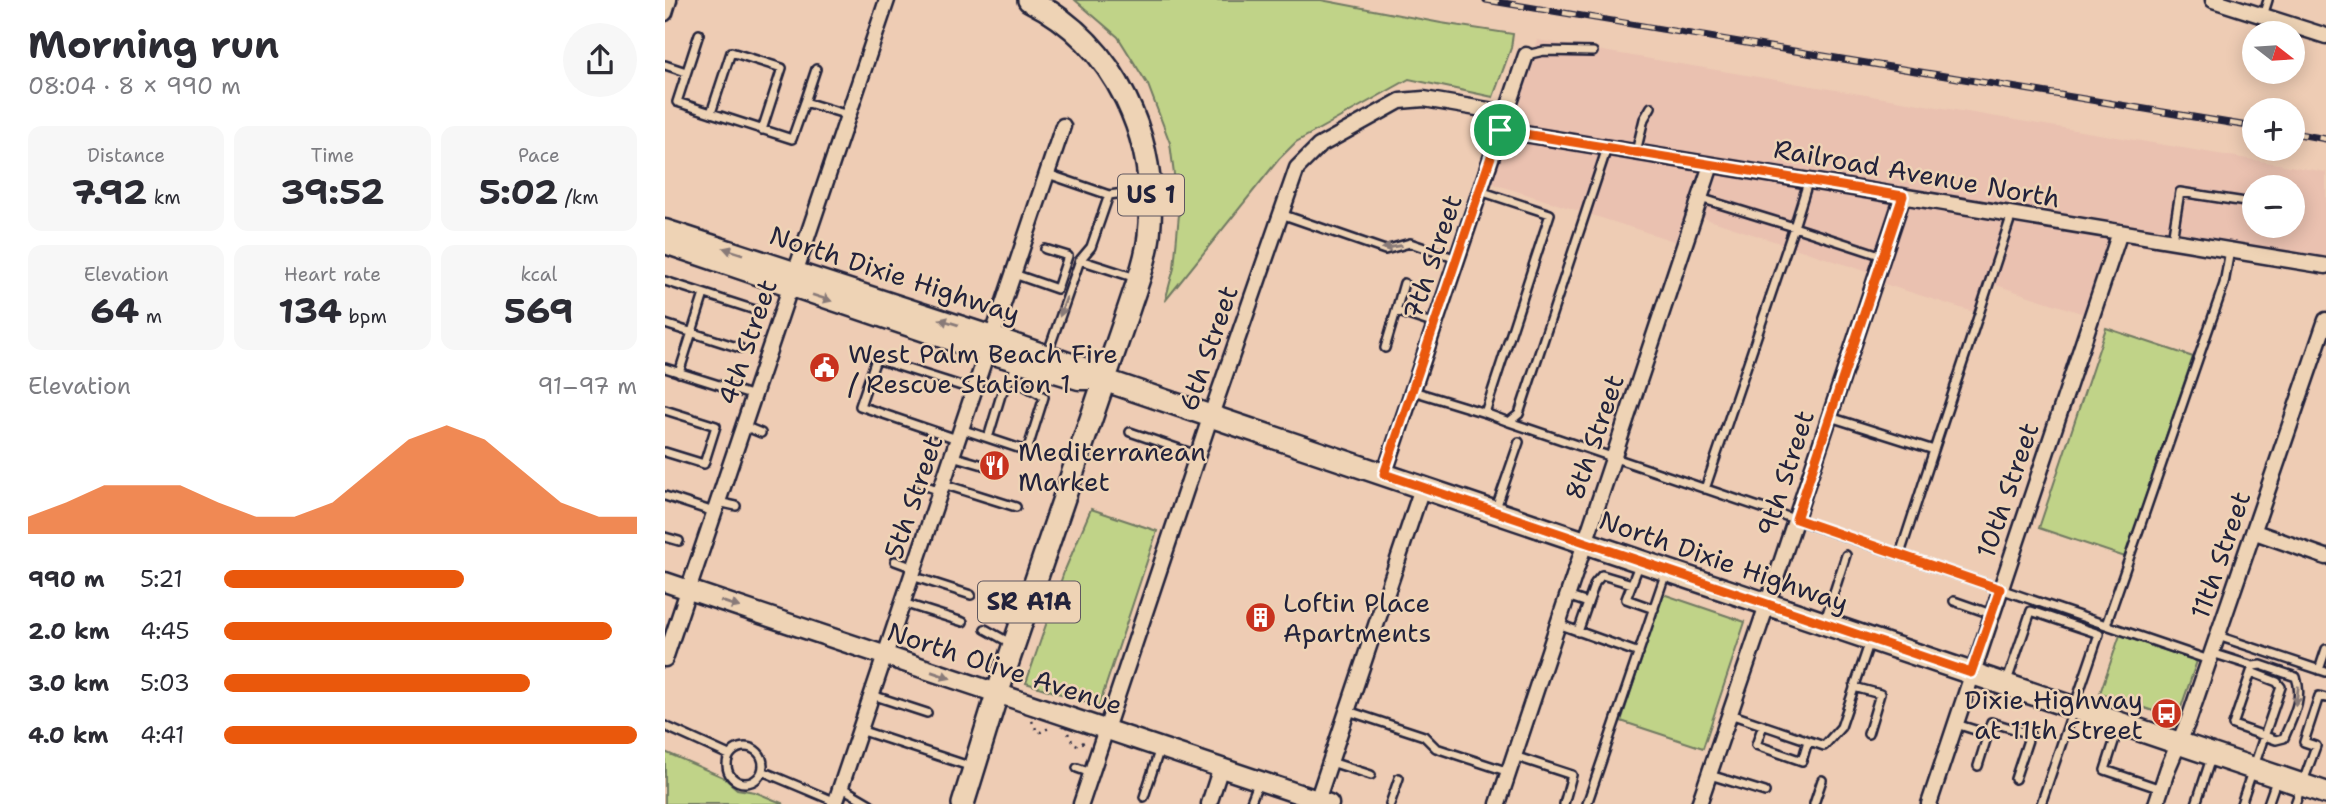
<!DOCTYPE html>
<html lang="en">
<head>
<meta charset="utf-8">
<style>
	:root { --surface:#fff; --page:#f7f7f7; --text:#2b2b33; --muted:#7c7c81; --accent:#ea580c }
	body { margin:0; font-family:"Shantell Sans",sans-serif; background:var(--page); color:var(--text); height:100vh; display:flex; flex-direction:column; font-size:26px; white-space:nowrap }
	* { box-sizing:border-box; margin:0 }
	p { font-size:23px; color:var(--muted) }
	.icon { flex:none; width:38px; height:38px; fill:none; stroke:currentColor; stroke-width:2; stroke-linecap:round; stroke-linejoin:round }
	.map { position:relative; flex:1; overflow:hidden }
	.sheet { display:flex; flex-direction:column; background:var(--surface); width:665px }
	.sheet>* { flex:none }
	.needle { width:46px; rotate:107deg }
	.fabs { position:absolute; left:1577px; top:21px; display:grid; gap:14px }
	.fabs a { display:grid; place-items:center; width:63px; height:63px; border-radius:50%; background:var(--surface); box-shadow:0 4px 18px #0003; font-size:35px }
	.pin { position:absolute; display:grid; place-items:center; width:60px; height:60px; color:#fff; margin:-30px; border:4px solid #fff; border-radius:50%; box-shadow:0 2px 7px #0007 }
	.round { display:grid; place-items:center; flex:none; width:74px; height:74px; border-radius:37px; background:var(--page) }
	.headline { display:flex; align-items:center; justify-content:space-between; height:119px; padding:0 28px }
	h1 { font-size:38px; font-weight:700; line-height:52px }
	.metrics { display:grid; grid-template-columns:repeat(3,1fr); gap:10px; height:119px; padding:7px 28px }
	.metrics div { display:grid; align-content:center; border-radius:14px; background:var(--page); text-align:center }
	.metrics b { font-size:35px; font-weight:700 }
	.metrics small { font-size:19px; font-weight:400 }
	.metrics p { font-size:19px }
	.chart { height:196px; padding:14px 28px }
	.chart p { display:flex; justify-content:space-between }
	.chart svg { width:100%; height:126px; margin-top:7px; fill:var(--accent); opacity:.7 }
	ul { padding:0 28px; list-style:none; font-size:23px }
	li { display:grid; grid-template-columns:112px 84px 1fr; align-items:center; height:52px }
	li i { height:18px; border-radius:9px; background:var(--accent) }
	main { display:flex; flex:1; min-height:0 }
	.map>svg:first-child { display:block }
	.built { fill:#eac1b0; fill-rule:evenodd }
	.green { fill:#c0d388; stroke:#717a62; stroke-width:2 }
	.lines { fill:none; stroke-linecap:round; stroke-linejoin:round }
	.service-casing { stroke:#22223b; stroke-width:12 }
	.minor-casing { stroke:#22223b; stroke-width:19 }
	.tertiary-casing { stroke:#22223b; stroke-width:23 }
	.primary-casing { stroke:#22223b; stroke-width:26 }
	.path { stroke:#22223b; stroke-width:2.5; stroke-dasharray:2 5; stroke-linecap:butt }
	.service { stroke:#eed3b5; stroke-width:7 }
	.minor { stroke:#eed3b5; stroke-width:14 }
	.tertiary { stroke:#eed3b5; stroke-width:18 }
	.primary { stroke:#eed3b5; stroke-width:21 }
	.rail-casing { stroke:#22223b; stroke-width:7 }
	.rail { stroke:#eed3b5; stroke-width:4.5; stroke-dasharray:13; stroke-linecap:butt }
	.oneway { fill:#887a78 }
	.route-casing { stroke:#fff; stroke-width:14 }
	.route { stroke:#ea580c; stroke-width:9 }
	.labels { text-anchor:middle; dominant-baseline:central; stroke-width:5; stroke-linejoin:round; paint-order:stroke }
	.shield { fill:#eed3b5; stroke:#5f5760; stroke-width:2 }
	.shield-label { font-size:24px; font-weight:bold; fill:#22223b }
	.street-label { font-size:26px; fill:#22223b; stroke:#eed3b5 }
	.poi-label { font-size:26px; fill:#22223b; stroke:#eed3b5; text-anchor:start }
</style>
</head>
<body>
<main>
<section class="sheet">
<div class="headline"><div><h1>Morning run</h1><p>08:04 · 8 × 990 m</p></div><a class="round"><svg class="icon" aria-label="share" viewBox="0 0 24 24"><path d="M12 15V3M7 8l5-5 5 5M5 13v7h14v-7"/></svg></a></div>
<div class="metrics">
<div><p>Distance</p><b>7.92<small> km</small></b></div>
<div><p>Time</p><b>39:52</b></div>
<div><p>Pace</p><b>5:02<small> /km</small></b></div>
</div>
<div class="metrics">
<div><p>Elevation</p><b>64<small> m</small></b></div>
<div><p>Heart rate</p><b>134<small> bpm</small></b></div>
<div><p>kcal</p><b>569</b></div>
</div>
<div class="chart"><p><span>Elevation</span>91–97 m</p>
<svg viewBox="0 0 160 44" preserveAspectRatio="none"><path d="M0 44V38L10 33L20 27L30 27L40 27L50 33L60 38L70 38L80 33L90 22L100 11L110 6L120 11L130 22L140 33L150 38L160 38V44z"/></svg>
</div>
<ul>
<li><b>990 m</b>5:21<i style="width:58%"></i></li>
<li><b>2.0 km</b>4:45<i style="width:94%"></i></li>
<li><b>3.0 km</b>5:03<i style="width:74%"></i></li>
<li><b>4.0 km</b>4:41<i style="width:100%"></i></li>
</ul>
</section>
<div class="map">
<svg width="1661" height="804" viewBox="0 0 1661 804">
	<rect width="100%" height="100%" fill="#eeccb4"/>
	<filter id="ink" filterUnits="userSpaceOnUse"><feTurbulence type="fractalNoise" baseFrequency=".0143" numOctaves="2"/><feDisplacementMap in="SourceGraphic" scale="14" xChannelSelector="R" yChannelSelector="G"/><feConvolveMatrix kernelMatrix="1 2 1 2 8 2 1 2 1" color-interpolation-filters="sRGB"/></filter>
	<g filter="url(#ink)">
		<path class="built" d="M872 40 1661 172V275L1443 241 1419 314 1328 284 1318 315 1216 283 1218 277 1023 213 1012 242 829 184 827 179ZM1589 187H1628V226H1589Z"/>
		<path class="green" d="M410 0H656L776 23 848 34 846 48 828 97 744 79 631 142 614 159 500 301 509 268 514 214 505 143 483 85 453 37Z
			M1441 328 1528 357 1460 557 1374 528Z
			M426 509 492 531 434 706 361 683 399 572Z
			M998 594 1080 622 1038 748 956 721Z
			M1455 635 1532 661 1512 719 1435 693Z
			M0 752 58 777 72 789 90 792 119 804H0Z"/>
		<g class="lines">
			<defs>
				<path id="service" d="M1598 16 1603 0
					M34 34 12 102 127 139 140 102
					M861 55 879 51 928 52
					M0 65 21 72
					M151 69 140 102 183 115
					M46 113 66 52 117 68 97 130
					M971 152 979 119 986 107
					M444 195 481 190
					M1035 198 1129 227 1144 179
					M616 214 720 250 745 243 792 259
					M1507 240 1515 192 1587 203
					M415 260 471 278
					M349 274 392 289 403 256 380 249
					M0 281 90 310
					M739 283 731 311 770 324
					M0 324 75 348
					M720 348 731 311
					M382 355 415 260 426 247 444 195 383 174
					M0 368 89 396
					M14 373 39 294
					M748 391 820 413 885 214 815 191
					M0 410 51 426 39 464 0 452
					M820 413 844 422 854 414 942 148
					M1165 417 1269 450 1347 214
					M844 422 1441 625
					M79 426 96 433
					M296 429 362 451 379 397C368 389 355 386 347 376L352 362
					M465 432 532 455
					M323 438 336 395 347 376
					M292 439 195 406 211 359 309 390
					M287 456 325 467
					M256 484 275 491
					M278 484 351 507
					M1040 489 1129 227 1218 256
					M0 496 49 512
					M53 502 71 506
					M831 508 854 442
					M0 537 14 541
					M1235 554 1269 450
					M230 561 249 568
					M974 565 961 599 989 609
					M247 576 306 595
					M902 596 923 603
					M1289 601 1326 614
					M238 603 298 622
					M328 605 357 615
					M1160 620 1181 555
					M893 624 974 653
					M320 629 347 644
					M913 632 930 583 937 575 967 584
					M1553 636 1661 672
					M1547 653 1588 666 1568 725 1611 740 1619 738C1627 718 1639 699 1631 677L1596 665 1588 666
					M1544 660 1441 625 1559 284 1565 250
					M1654 670 1661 649
					M1341 684 1366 611 1434 634 1376 804
					M1189 687 1215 694 1203 734
					M207 695 262 713
					M683 711 759 736 771 748 844 772
					M1065 714 1159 746 1176 727 1205 641
					M1291 724 1323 734 1326 722 1365 734 1350 779
					M1098 725 1091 745 1137 761 1143 741
					M0 726 64 755
					M1454 726 1440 770 1496 789
					M195 730 307 767
					M62 765a18 18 0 1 1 36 0a18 18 0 1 1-36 0Z
					M849 756 907 775 899 804
					M666 762 706 775
					M1313 766 1323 734
					M412 768 426 773
					M97 771 171 802
					M1045 775 1100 792
					M176 787 205 804
					M479 797 495 748
					M585 804 594 781
					M725 804 734 778
					M922 804 1001 572
					M1149 804 1157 780
					M1531 804 1546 758
					M1576 804 1616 687 1612 682 1586 672
					M1603 804 1612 778
					M1630 804 1651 746 1639 742 1654 696 1661 698"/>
				<path id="minor" d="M1548 0 1661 36
					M0 13 4 0
					M835 130 1661 266
					M719 475 861 55
					M1590 532 1661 557
					M0 659 222 0
					M170 804 398 126
					M416 804 546 415 632 168 654 146 735 101 759 99 841 113
					M544 804 556 767
					M651 804 757 488
					M833 804 1046 165
					M1034 804 1102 605 1238 196
					M1264 804 1455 232
					M1491 804 1503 768 1524 719 1661 320"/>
				<path id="tertiary" d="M0 229 328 336 418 367 439 380
					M0 244 322 353 414 380H436
					M0 582 664 804"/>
				<path id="primary" d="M439 380 1661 793
					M298 804 332 694 464 308C472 284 481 261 484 236 494 140 452 44 364 0"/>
			</defs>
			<use href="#service" class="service-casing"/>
			<use href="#minor" class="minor-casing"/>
			<use href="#tertiary" class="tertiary-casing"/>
			<use href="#primary" class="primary-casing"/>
			<path class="path" d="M367 721 372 731 376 732 384 728
				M403 733 408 743 413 745 421 741"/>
			<use href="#service" class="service"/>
			<use href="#minor" class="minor"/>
			<use href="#tertiary" class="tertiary"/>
			<use href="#primary" class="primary"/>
			<defs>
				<path id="rail" d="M821 0 1589 127
					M1628 133 1661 139"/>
			</defs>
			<use href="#rail" class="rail-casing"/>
			<use href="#rail" class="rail"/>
		</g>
		<defs><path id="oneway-solid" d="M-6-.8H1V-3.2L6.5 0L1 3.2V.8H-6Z" transform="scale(1.75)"/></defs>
		<g class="oneway">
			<use href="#oneway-solid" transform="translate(727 247) rotate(171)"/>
			<use href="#oneway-solid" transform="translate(68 251) rotate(-162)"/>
			<use href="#oneway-solid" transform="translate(157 298) rotate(18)"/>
			<use href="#oneway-solid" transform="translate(398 307) rotate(110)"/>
			<use href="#oneway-solid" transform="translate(284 322) rotate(-163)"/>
			<use href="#oneway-solid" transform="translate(65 604) rotate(19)"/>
			<use href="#oneway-solid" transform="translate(276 675) rotate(19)"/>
			<use href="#oneway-solid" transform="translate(1632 696) rotate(98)"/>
		</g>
	</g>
	<g class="lines" filter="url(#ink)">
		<defs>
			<path id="route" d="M835 130 1238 196 1131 519 1335 589 1306 673 719 474Z"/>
		</defs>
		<use href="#route" class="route-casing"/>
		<use href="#route" class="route"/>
	</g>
	<defs>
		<symbol id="civic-disc" viewBox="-11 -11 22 22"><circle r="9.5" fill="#c8321e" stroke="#eed3b5"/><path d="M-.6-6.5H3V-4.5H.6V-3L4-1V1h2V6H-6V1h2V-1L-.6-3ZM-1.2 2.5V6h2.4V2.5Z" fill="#fff"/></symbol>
		<symbol id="restaurant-disc" viewBox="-11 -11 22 22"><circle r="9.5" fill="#c8321e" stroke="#eed3b5"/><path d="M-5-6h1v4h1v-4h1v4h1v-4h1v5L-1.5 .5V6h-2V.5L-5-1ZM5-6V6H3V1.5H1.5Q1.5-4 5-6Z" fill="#fff"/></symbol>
		<symbol id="building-disc" viewBox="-11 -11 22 22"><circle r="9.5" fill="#c8321e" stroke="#eed3b5"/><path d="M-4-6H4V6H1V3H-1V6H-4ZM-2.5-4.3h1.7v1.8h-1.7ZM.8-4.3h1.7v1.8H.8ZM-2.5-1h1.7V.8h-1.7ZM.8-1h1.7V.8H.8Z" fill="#fff"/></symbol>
		<symbol id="bus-disc" viewBox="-11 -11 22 22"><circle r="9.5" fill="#c8321e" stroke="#eed3b5"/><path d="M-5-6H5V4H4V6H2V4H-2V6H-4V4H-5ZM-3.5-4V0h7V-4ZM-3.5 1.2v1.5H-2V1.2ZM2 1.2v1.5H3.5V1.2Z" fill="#fff"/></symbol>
	</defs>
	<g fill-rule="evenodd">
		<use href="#civic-disc" x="142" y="350" width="35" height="35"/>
		<use href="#restaurant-disc" x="312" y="448" width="35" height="35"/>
		<use href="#building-disc" x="578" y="600" width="35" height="35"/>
		<use href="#bus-disc" x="1484" y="696" width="35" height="35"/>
	</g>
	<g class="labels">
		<g class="shield">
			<rect x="453" y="174.5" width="66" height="41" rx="5"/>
			<rect x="313" y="581.5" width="102" height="41" rx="5"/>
		</g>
		<g class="shield-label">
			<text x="486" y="195">US 1</text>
			<text x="364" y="602">SR A1A</text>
		</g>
		<g class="street-label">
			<text transform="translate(1252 173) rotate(10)">Railroad Avenue North</text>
			<text transform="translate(767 257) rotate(-71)">7th Street</text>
			<text transform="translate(230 274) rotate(18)">North Dixie Highway</text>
			<text transform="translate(82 342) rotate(-71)">4th Street</text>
			<text transform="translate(543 348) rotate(-71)">6th Street</text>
			<text transform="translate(929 437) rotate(-71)">8th Street</text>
			<text transform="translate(1120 473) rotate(-72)">9th Street</text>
			<text transform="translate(1342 490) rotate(-71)">10th Street</text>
			<text transform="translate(248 497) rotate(-71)">5th Street</text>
			<text transform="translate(1555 555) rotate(-71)">11th Street</text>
			<text transform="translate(1059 561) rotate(19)">North Dixie Highway</text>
			<text transform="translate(340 668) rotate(18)">North Olive Avenue</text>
		</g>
		<g class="poi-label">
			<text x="183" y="353">West Palm Beach Fire<tspan x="183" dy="30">/ Rescue Station 1</tspan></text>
			<text x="353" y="451">Mediterranean<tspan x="353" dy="30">Market</tspan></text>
			<text x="618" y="602">Loftin Place<tspan x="618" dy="30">Apartments</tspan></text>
			<text x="1478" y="699" text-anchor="end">Dixie Highway<tspan x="1478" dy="30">at 11th Street</tspan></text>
		</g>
	</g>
</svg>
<div class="fabs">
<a><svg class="needle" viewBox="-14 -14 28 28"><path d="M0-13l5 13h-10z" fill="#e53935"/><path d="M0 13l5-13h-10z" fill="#7c7c81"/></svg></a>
<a>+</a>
<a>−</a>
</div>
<div class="pin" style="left:835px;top:130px;background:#1e9e55"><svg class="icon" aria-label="arrive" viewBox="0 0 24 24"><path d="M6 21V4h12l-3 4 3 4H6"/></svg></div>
</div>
</main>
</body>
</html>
